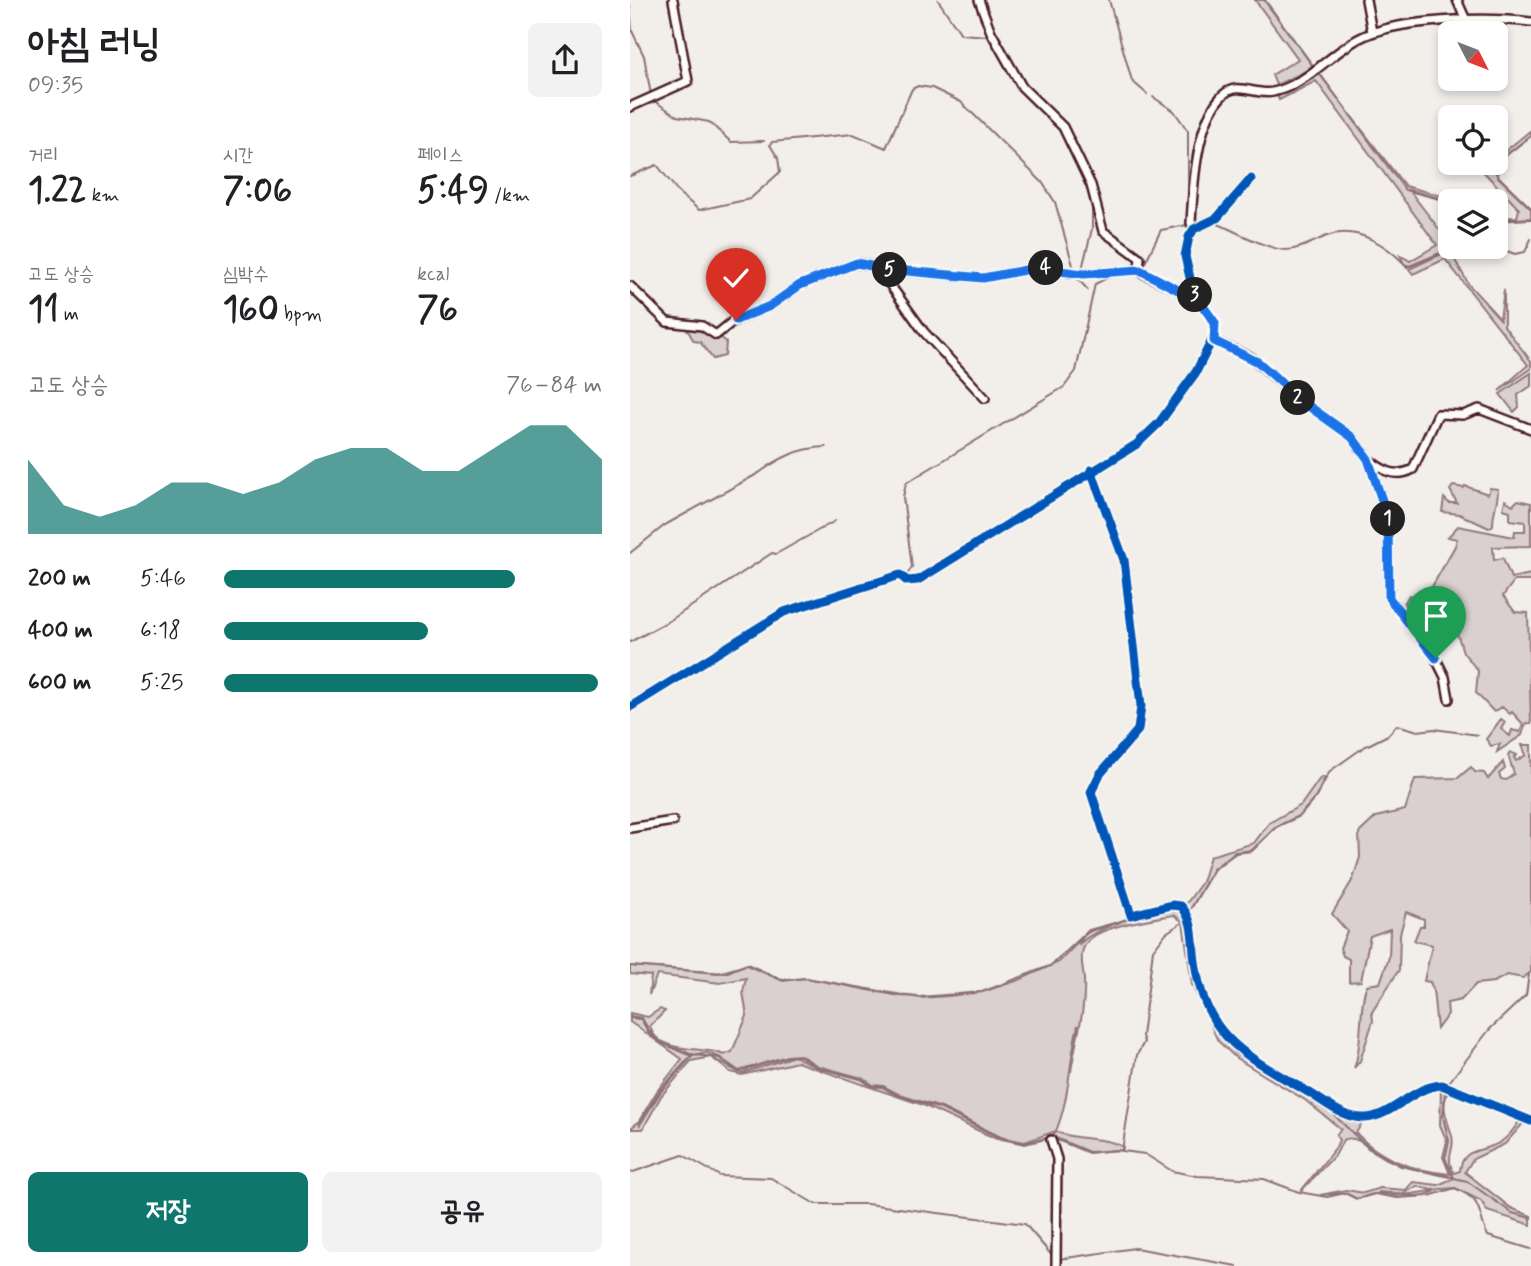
<!DOCTYPE html>
<html lang="ko">
<head>
<meta charset="utf-8">
<style>
	:root { --surface:#fff; --page:#f2f2f2; --text:#202124; --muted:#757577; --accent:#0f766e }
	body { margin:0; font-family:Mynerve,"Poor Story",sans-serif; background:var(--page); color:var(--text); height:100vh; display:flex; flex-direction:column; font-size:26px; white-space:nowrap }
	* { box-sizing:border-box; margin:0 }
	p { font-size:23px; color:var(--muted) }
	.icon { flex:none; width:38px; height:38px; fill:none; stroke:currentColor; stroke-width:2; stroke-linecap:round; stroke-linejoin:round }
	.map { position:relative; flex:1; overflow:hidden }
	.side { display:flex; flex-direction:column; background:var(--surface); width:630px }
	.side>* { flex:none }
	.needle { width:46px; rotate:132deg }
	.fabs { position:absolute; left:808px; top:21px; display:grid; gap:14px }
	.fabs a { display:grid; place-items:center; width:70px; height:70px; border-radius:10px; background:var(--surface); box-shadow:0 4px 10px #0003; font-size:35px }
	.pin { position:absolute; display:grid; place-items:center; width:60px; height:60px; color:#fff; margin:-72px -30px; border-radius:50% 50% 50% 0; rotate:-45deg; box-shadow:0 0 7px #0007 }
	.pin .icon { rotate:45deg }
	.km { position:absolute; width:35px; height:35px; margin:-18px; border-radius:50%; background:#222; color:#fff; font-size:19px; line-height:35px; text-align:center }
	.round { display:grid; place-items:center; flex:none; width:74px; height:74px; border-radius:10px; background:var(--page) }
	.head { display:flex; align-items:center; justify-content:space-between; height:119px; padding:0 28px }
	h1 { font-size:38px; font-weight:700; line-height:52px }
	.figures { display:grid; grid-template-columns:repeat(3,1fr); gap:10px; height:119px; padding:7px 28px }
	.figures div { display:grid; align-content:center }
	.figures b { font-size:35px; font-weight:700 }
	.figures small { font-size:19px; font-weight:400 }
	.figures p { font-size:19px }
	.chart { height:196px; padding:14px 28px }
	.chart p { display:flex; justify-content:space-between }
	.chart svg { width:100%; height:126px; margin-top:7px; fill:var(--accent); opacity:.7 }
	.primary-button { display:flex; gap:14px; margin-top:auto; padding:14px 28px }
	.primary-button a { flex:1; height:80px; border-radius:10px; background:var(--accent); color:#fff; font-size:28px; font-weight:700; line-height:80px; text-align:center }
	.primary-button a+a { background:var(--page); color:var(--text) }
	ul { padding:0 28px; list-style:none; font-size:23px }
	li { display:grid; grid-template-columns:112px 84px 1fr; align-items:center; height:52px }
	li i { height:18px; border-radius:9px; background:var(--accent) }
	main { display:flex; flex:1; min-height:0 }
	.map>svg:first-child { display:block }
	.green { fill:#d9d0cf; stroke:#92787d; stroke-width:2 }
	.lines { fill:none; stroke-linecap:round; stroke-linejoin:round }
	.stream { stroke:#8b6f75; stroke-width:2 }
	.minor-casing { stroke:#4a1f2b; stroke-width:12 }
	.minor { stroke:#fdfcf7; stroke-width:7 }
	.cycleway-casing { stroke:#fdfcf7; stroke-width:13 }
	.cycleway { stroke:#0057b8; stroke-width:9 }
	.route-casing { stroke:#fff; stroke-width:14 }
	.route { stroke:#1a73e8; stroke-width:9 }
</style>
</head>
<body>
<main>
<section class="side">
<div class="head"><div><h1>아침 러닝</h1><p>09:35</p></div><a class="round"><svg class="icon" aria-label="share" viewBox="0 0 24 24"><path d="M12 15V3M7 8l5-5 5 5M5 13v7h14v-7"/></svg></a></div>
<div class="figures">
<div><p>거리</p><b>1.22<small> km</small></b></div>
<div><p>시간</p><b>7:06</b></div>
<div><p>페이스</p><b>5:49<small> /km</small></b></div>
</div>
<div class="figures">
<div><p>고도 상승</p><b>11<small> m</small></b></div>
<div><p>심박수</p><b>160<small> bpm</small></b></div>
<div><p>kcal</p><b>76</b></div>
</div>
<div class="chart"><p><span>고도 상승</span>76–84 m</p>
<svg viewBox="0 0 160 44" preserveAspectRatio="none"><path d="M0 44V18L10 34L20 38L30 34L40 26L50 26L60 30L70 26L80 18L90 14L100 14L110 22L120 22L130 14L140 6L150 6L160 18V44z"/></svg>
</div>
<ul>
<li><b>200 m</b>5:46<i style="width:77%"></i></li>
<li><b>400 m</b>6:18<i style="width:54%"></i></li>
<li><b>600 m</b>5:25<i style="width:99%"></i></li>
</ul>
<div class="primary-button"><a>저장</a><a>공유</a></div>
</section>
<div class="map">
<svg width="901" height="1266" viewBox="0 0 901 1266">
	<rect width="100%" height="100%" fill="#f2efeb"/>
	<filter id="ink" filterUnits="userSpaceOnUse"><feTurbulence type="fractalNoise" baseFrequency=".0143" numOctaves="2"/><feDisplacementMap in="SourceGraphic" scale="14" xChannelSelector="R" yChannelSelector="G"/><feConvolveMatrix kernelMatrix="1 2 1 2 8 2 1 2 1" color-interpolation-filters="sRGB"/></filter>
	<g filter="url(#ink)">
		<path class="green" d="M625 0H634L682 65 679 70 646 85 642 75 668 59Z
			M687 71 775 186 812 196 815 193 834 201H821L779 190 816 238 821 237V247H824L780 266 774 264 770 255 780 261 807 245 686 81 649 100 646 93Z
			M901 130V135L870 160 864 169 868 177 901 209V218L866 220V218L887 217 889 209 849 167V163H866L873 153Z
			M827 247H835L821 253 839 285 870 319 874 290V326L901 361V369L869 391 898 365 815 259 783 274 779 269Z
			M55 326C72 326 85 330 96 342L95 356 83 359 70 342 64 341Z
			M901 373V386L888 395 889 407 884 412 870 394Z
			M823 486 834 488 835 486 858 494 860 488 868 489C868 504 863 510 863 525L859 528 829 514 812 512 814 498 819 503H827L820 490Z
			M875 500 883 505 888 500 901 503V546L863 547 864 560 873 558 881 578 901 574V581H884L873 596 885 612 898 613 901 724 896 723 892 735 867 752 870 744 861 746 856 739 871 719 875 722 871 729 880 736 882 730 890 732 893 724 882 712 880 714 872 707 864 712 846 693 848 671 833 652 821 614C809 602 788 606 775 616L770 611 779 595 795 599 825 546 827 539 818 537 828 526 884 537 885 531H895V522L880 520V511L873 509Z
			M892 745H901V972L893 978 877 975 864 982 846 984 831 1000 817 1003 818 1014 807 1029 803 989 800 982 794 981 802 945 784 941 790 926H794V919L776 912 770 934 769 970 742 1012 743 1021 730 1061 724 1068C733 1048 729 999 737 985L750 983 759 957 760 929 740 936 731 981 719 982V959L713 956 710 948 717 931 702 914 723 879 730 857 729 833 746 817 775 810 785 779 828 778 841 767 845 772 854 773 858 779 873 762 875 769 869 774 871 779 876 780 884 774 878 755 880 752 887 755 884 758 886 761 896 755Z
			M691 777H695L686 797 670 815 646 827 622 850 605 852 583 869 558 914 554 907 572 882 580 856 624 843 639 823 671 805Z
			M547 905C567 915 565 977 575 1001 596 1050 628 1063 672 1089 692 1100 711 1117 734 1119L726 1133C750 1159 784 1171 820 1174L813 1157 817 1141 810 1125 811 1088H797H820C809 1106 817 1118 822 1136 826 1149 814 1156 824 1173L830 1171C832 1145 856 1153 872 1141 879 1136 885 1128 890 1120H896L875 1144 843 1159 835 1172 881 1208 901 1216V1225L857 1211 851 1201 825 1188 801 1190 787 1186 774 1194 748 1192 766 1196 808 1190C789 1201 765 1193 744 1194 739 1194 733 1198 727 1199L715 1193 690 1195 716 1190 734 1193 750 1188 776 1190 783 1182 808 1185 824 1178C802 1170 777 1170 755 1158 742 1151 727 1133 713 1140L706 1154 670 1192 706 1147 709 1140 706 1135 711 1129 675 1100 606 1058 588 1041 562 985 553 922 544 915C522 919 475 925 460 939 447 950 453 966 454 980 456 1011 445 1042 441 1072L448 1025C439 1060 440 1098 426 1131L395 1142 369 1137 311 1108 270 1095 253 1086 243 1085 232 1078 188 1066 170 1055 157 1056 109 1071 89 1057 77 1053 62 1055 31 1041 21 1034 12 1018 0 1016V1013L18 1017 30 1009 35 1011 20 1026C27 1056 74 1045 94 1055L102 1052 117 1016 113 992 116 978 90 983 27 975 19 995 21 976 0 974V966L88 973 116 965 153 981 176 978 290 998 318 996 352 992 389 980 429 962 459 931 491 922C476 927 452 928 449 946 455 931 528 906 547 905Z
			M0 1018 11 1019 20 1035 30 1042 61 1056 30 1090 9 1123 10 1125 31 1091 62 1056C85 1052 93 1068 113 1073L164 1056 187 1067 231 1079 242 1087H252L270 1097 311 1109 369 1138 395 1144 420 1138 395 1144 362 1137 293 1105 167 1062 112 1075 100 1072 81 1057 61 1061 31 1096 13 1129H0L9 1121 27 1091 52 1059 0 1022Z
			M427 1132C447 1141 474 1136 493 1147L492 1150 459 1152 421 1136Z"/>
		<g class="lines">
			<path class="stream" d="M308 0 331 34 358 36 381 76
				M479 0 502 81 517 94
				M635 0 684 67 647 86
				M0 6 2 31 14 56 21 95
				M688 71 775 190 821 202
				M383 80 402 102
				M23 100 47 116 79 122 101 142 134 141
				M428 127 460 195
				M901 136 870 160 865 169 869 177 901 208
				M0 176 27 165 50 194 69 210 120 199 150 172 148 158 140 145 142 142 223 134 256 148 282 89 288 86 302 88 331 102 412 182 425 202 444 269
				M866 221 901 219
				M586 223C603 230 639 250 656 250 670 250 684 241 697 236 726 225 758 245 777 267L826 247
				M865 247 885 254 895 252 901 239
				M453 265 462 229V201
				M512 269 531 230 557 225 558 218V131L544 111 523 97
				M446 277 458 290
				M0 553 35 525 129 473C149 458 169 448 196 447
				M276 576 282 567 273 497 276 483 434 387 446 371 465 284 477 278 510 273
				M252 584 270 579
				M0 642 39 621 142 553 146 554 205 521
				M559 912 584 869 606 853 622 851 646 827 670 816 686 797 700 771 734 747 758 735 767 725 788 731 804 729 848 735
				M560 952 566 985
				M0 966 95 973 117 964 153 980 176 978 270 996 290 997 352 992 422 965 459 930 502 918
				M0 1017 11 1019 21 1035 30 1042 54 1053 89 1058 108 1072 158 1056H170L187 1067 232 1079 243 1086H253L270 1096 311 1108 375 1139 395 1143 420 1137 459 1153 485 1150 515 1154 542 1171 567 1176 634 1179 669 1192 697 1197 715 1193 727 1199 745 1194 767 1198 799 1196 825 1188C855 1201 846 1211 858 1236L901 1249
				M585 1028 605 1053 698 1109 738 1148 771 1166 837 1181 882 1213 901 1218
				M817 1085 859 1030 896 995 899 974
				M815 1090 813 1117 819 1141 815 1158 824 1178
				M10 1122 31 1091 61 1057
				M492 1151 507 1055 514 1042 512 1036 523 950 536 933 553 922
				M0 1173 53 1155 90 1176 141 1178 185 1204H237L395 1224 424 1258
				M429 1259 505 1248 607 1266"/>
			<defs>
				<path id="minor" d="M349 0 361 32 392 87 433 127 461 185 473 231 510 258 509 268 513 273 548 290 563 291
					M736 0 742 32
					M827 0 835 18
					M0 107 58 81 43 0
					M564 229 561 223C563 188 566 122 592 96 607 80 625 96 643 92 676 85 700 54 728 39 766 18 858 17 901 22
					M248 268 294 332 355 398
					M0 286 37 322 72 326 86 335 102 322 140 306 170 285 227 263 262 270 353 278 406 268 454 274 510 270
					M584 341 622 358 673 402 722 437 738 459 758 518 759 598 802 651 815 677 819 699
					M738 459C752 470 766 479 783 469L808 414 833 415 849 409 901 429
					M461 470 494 560 511 706 508 730 470 774 461 792 501 915 542 905 551 906C565 921 562 942 565 961 574 1036 614 1055 673 1089 692 1099 712 1119 735 1118 762 1117 783 1086 812 1085L901 1121
					M0 707 154 612 270 575 277 581 288 580 507 444 529 423 566 372 585 334V323L563 291 555 256 559 237 564 229 587 218 621 179
					M0 828 43 821
					M421 1140 427 1159 426 1266"/>
			</defs>
			<use href="#minor" class="minor-casing"/>
			<use href="#minor" class="minor"/>
			<defs>
				<path id="cycleway" d="M461 470 494 560 511 706 508 730 470 774 461 792 501 915 542 905 551 906C565 921 562 942 565 961 574 1036 614 1055 673 1089 692 1099 712 1119 735 1118 762 1117 783 1086 812 1085L901 1121
					M0 707 154 612 270 575 277 581 288 580 507 444 529 423 566 372 585 334V323L563 291 555 256 559 237 564 229 587 218 621 179"/>
			</defs>
			<use href="#cycleway" class="cycleway-casing"/>
			<use href="#cycleway" class="cycleway"/>
		</g>
	</g>
	<g class="lines" filter="url(#ink)">
		<defs>
			<path id="route" d="M106 320 140 306 170 285 227 263 255 269 353 278 406 268 454 274 510 270 548 290 562 291 585 323 584 341 628 362 673 402 722 437 738 459 758 518 759 598 806 658"/>
		</defs>
		<use href="#route" class="route-casing"/>
		<use href="#route" class="route"/>
	</g>
</svg>
<div class="fabs">
<a><svg class="needle" viewBox="-14 -14 28 28"><path d="M0-13l5 13h-10z" fill="#e53935"/><path d="M0 13l5-13h-10z" fill="#757577"/></svg></a>
<a><svg class="icon" aria-label="locate" viewBox="0 0 24 24"><circle cx="12" cy="12" r="6"/><path d="M12 2v4M12 18v4M2 12h4M18 12h4"/></svg></a>
<a><svg class="icon" aria-label="layers" viewBox="0 0 24 24"><path d="M12 4l9 5-9 5-9-5zM3 14l9 5 9-5"/></svg></a>
</div>
<div class="pin" style="left:806px;top:658px;background:#1e9e55"><svg class="icon" aria-label="arrive" viewBox="0 0 24 24"><path d="M6 21V4h12l-3 4 3 4H6"/></svg></div>
<div class="pin" style="left:106px;top:320px;background:#d93025"><svg class="icon" aria-label="check" viewBox="0 0 24 24"><path d="M5 12l5 5 9-10"/></svg></div>
<b class="km" style="left:758px;top:519px">1</b>
<b class="km" style="left:668px;top:398px">2</b>
<b class="km" style="left:565px;top:295px">3</b>
<b class="km" style="left:416px;top:268px">4</b>
<b class="km" style="left:260px;top:270px">5</b>
</div>
</main>
</body>
</html>
